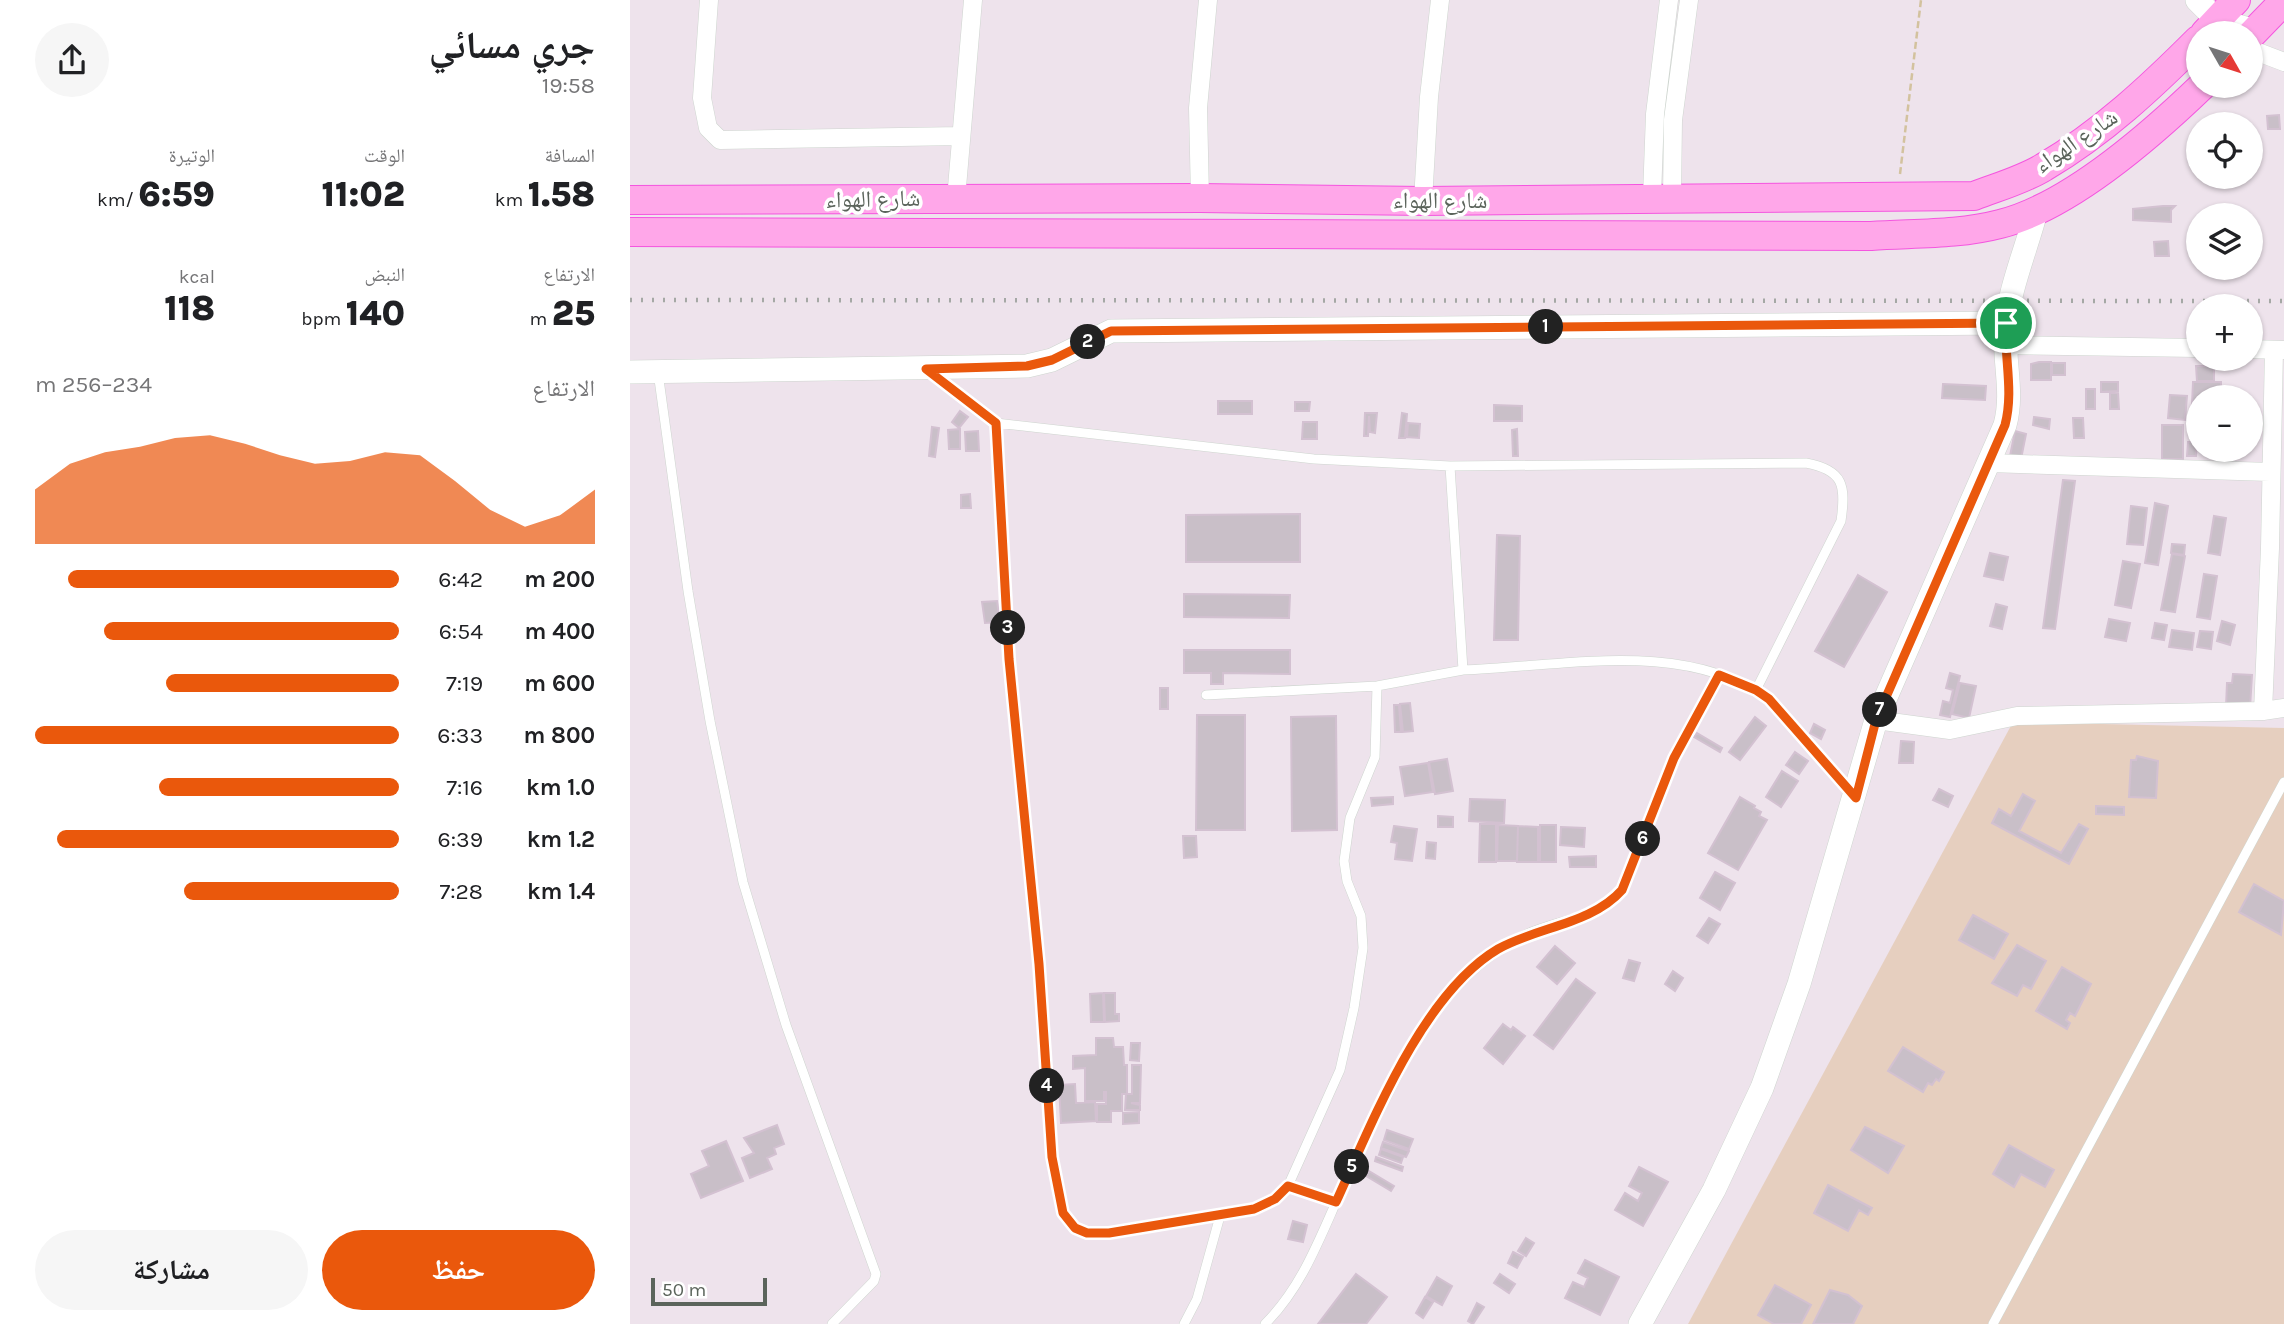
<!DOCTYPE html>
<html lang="ar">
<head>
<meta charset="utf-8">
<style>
	:root { --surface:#fff; --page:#f6f6f6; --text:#202124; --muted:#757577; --accent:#ea580c }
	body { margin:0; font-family:Karla,"Noto Naskh Arabic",sans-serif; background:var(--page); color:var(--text); direction:rtl; height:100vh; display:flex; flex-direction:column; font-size:26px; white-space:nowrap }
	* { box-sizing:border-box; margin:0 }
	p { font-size:23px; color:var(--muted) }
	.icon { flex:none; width:38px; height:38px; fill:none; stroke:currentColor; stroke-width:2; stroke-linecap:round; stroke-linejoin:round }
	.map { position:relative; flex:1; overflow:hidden; direction:ltr }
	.sheet { display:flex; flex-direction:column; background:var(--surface); width:630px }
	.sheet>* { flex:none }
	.needle { width:46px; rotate:129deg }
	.controls { position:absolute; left:1556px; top:21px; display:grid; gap:14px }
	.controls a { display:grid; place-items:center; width:77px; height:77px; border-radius:50%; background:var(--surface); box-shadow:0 2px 5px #0004; font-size:35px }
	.scale { position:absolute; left:21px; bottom:18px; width:116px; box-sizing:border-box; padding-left:7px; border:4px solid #5b645b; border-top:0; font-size:19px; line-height:24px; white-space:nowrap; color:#5b645b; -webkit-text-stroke:5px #fff; paint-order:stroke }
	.pin { position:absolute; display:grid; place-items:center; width:60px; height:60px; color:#fff; margin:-30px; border:4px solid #fff; border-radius:50%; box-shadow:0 2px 7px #0007 }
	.km { position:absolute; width:35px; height:35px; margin:-18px; border-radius:50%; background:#222; color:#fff; font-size:19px; line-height:35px; text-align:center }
	.round { display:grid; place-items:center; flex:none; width:74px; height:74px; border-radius:37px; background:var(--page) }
	.head { display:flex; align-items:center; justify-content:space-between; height:119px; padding:0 35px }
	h1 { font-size:38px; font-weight:800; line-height:52px }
	.figures { display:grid; grid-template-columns:repeat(3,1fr); gap:10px; height:119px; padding:7px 35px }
	.figures div { display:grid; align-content:center }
	.figures b { font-size:35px; font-weight:800 }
	.figures small { font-size:19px; font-weight:400 }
	.figures p { font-size:19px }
	.chart { height:196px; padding:14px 35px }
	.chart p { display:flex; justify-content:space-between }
	.chart svg { width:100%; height:126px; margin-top:7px; fill:var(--accent); opacity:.7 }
	.button { display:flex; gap:14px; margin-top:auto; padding:14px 35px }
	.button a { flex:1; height:80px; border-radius:42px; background:var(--accent); color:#fff; font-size:28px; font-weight:800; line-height:80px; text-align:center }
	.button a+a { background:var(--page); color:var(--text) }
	ul { padding:0 35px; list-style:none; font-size:23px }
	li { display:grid; grid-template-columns:112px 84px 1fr; align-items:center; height:52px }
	li i { height:18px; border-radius:9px; background:var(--accent) }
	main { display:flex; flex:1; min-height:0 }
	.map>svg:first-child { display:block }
	.green { fill:#e6cfbf }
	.building { fill:#c9bfc8; stroke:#d3c1d1; stroke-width:2 }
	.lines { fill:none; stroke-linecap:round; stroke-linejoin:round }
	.service-casing { stroke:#ced5cf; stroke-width:10 }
	.minor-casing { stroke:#ced5cf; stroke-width:19 }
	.tertiary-casing { stroke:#ced5cf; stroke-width:24 }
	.primary-casing { stroke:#f456df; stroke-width:30 }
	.path { stroke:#d3c29e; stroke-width:2.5; stroke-dasharray:7 3.5; stroke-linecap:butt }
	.service { stroke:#fff; stroke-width:9 }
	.minor { stroke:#fff; stroke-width:18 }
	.tertiary { stroke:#fff; stroke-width:23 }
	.primary { stroke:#ffa7e9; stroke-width:28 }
	.rail { stroke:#a5a8a5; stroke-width:4.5; stroke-dasharray:2 9; stroke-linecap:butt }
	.route-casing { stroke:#fff; stroke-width:14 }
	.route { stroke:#ea580c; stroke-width:9 }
	.labels { text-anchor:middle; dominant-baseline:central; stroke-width:7; stroke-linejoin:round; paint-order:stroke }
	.street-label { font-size:23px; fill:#5b645b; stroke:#fff }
</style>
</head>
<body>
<main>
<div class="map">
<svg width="1654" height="1324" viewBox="0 0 1654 1324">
	<rect width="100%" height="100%" fill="#eee3ec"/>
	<path class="green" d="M1383 722 1654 728V1324H1058Z"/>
	<path class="building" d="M1649 115 1650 129H1638L1637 116Z
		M1533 206H1545L1541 210V222L1503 220V209Z
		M1538 241 1539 256H1525L1524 242Z
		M1409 362H1421V380H1401V364Z
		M1422 363H1435V375H1422Z
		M1566 366H1584V381H1567Z
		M1471 382H1488V391L1471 392Z
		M1563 382H1591V397H1568V404H1562Z
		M1313 384 1356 386 1355 400 1312 398Z
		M1456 389H1465V409H1456Z
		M1480 393H1488L1489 409H1480Z
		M1540 395 1557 396 1555 420 1538 418Z
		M588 401H622V414H588Z
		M665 402H680L679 411H665Z
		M864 405 892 406V421H864Z
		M330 411 338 417 329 428 322 422Z
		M735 413H747L745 433 740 432 739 416 738 436H734Z
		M772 413 777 414 775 438H769Z
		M1404 417 1420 419 1419 429 1403 425Z
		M1443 418H1453L1454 438H1444Z
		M673 422H687V439H672Z
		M778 423 790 424 789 438 777 437Z
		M1532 425H1553V459H1532Z
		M302 427 309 428 305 457 299 456Z
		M330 429V449H319L318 430Z
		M887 429 888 456H883L882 430Z
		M348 431 349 451H336L335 432Z
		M1385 431 1396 434 1391 459 1380 456Z
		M1558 442H1567L1566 456H1557Z
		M1433 480 1445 481 1425 629 1413 628Z
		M340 494 341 508H331V495Z
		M1525 503 1538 506 1528 565 1515 563Z
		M1501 506 1517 508 1513 545 1497 544Z
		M670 514V562H556V515Z
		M1584 516 1596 518 1590 555 1578 553Z
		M867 535 890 536 888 640H864Z
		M1542 544 1555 545 1554 555 1541 553Z
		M1360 553 1378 557 1373 580 1354 576Z
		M1542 554 1555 556 1545 612 1531 610Z
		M1493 561 1510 564 1501 608 1485 605Z
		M1574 574 1587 576 1580 619 1567 617Z
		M1228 575 1257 592 1214 667 1185 651Z
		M554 594 660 595 659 618 554 617Z
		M367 601 370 622 355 623 352 602Z
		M1366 604 1377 607 1372 629 1360 626Z
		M1479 619 1500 623 1496 641 1475 637Z
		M1592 621 1605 625 1600 645 1587 641Z
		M1525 623 1537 625 1534 640 1522 638Z
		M1542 630 1564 633 1562 650 1539 647Z
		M1570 631 1583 632 1581 649 1567 647Z
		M554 650H660V674L593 673V684H581V673H554Z
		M1320 673 1330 676 1320 717 1310 715 1313 701 1320 703 1323 690 1316 688Z
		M1603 674 1622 675 1620 708 1596 707 1597 683H1602Z
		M1330 683 1346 686 1339 718 1322 714Z
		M530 688H538V709H530Z
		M780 703 783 731 773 732 770 704Z
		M764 705H769L771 732H765Z
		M567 715H615V830H566Z
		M706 716 707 830 662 831 661 717Z
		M1125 717 1136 726 1110 760 1099 752Z
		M1184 724 1195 730 1191 739 1180 733Z
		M1067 733 1092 748 1090 752 1064 737Z
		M1271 741 1284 742 1283 763H1269Z
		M1165 752 1178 761 1169 774 1156 765Z
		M1507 756 1528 761 1526 798 1499 797 1501 760H1506Z
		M817 759 823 791 805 794 799 762Z
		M798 763 803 792 775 796 770 767Z
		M1152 771 1168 781 1151 807 1136 797Z
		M1309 789 1323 796 1318 807 1303 800Z
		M1393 794 1405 801 1389 831 1431 853 1449 824 1458 829 1439 864 1362 823 1369 809 1381 816Z
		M763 797V804L742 806 741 798Z
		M1110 797 1125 806 1124 808 1131 812 1129 816 1137 820 1108 870 1078 853Z
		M840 799 875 800 874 823 839 821Z
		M1466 806 1494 807V815L1466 814Z
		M808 816 823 817V827H808Z
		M850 824H866V862H849Z
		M868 825 888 826 887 861H867Z
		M910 825H926V862H910Z
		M764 826 787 829 782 861 765 859 767 843 761 842Z
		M888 826 908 827V862H887Z
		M931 827 955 828 954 847 930 845Z
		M553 836H566L567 857 554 858Z
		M797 842 806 843 805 859 796 858Z
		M966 856V867H940L939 857Z
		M1085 872 1105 883 1090 910 1070 898Z
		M1624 884 1654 901 1651 935 1609 912Z
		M1343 915 1378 934 1364 959 1329 940Z
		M1079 918 1090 924 1078 943 1067 936Z
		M1387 945 1416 961 1401 989 1393 985 1387 996 1362 983Z
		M925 946 945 963 927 984 907 967Z
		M999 960 1010 963 1004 981 993 978Z
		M1432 967 1461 984 1445 1016 1440 1013 1436 1020 1440 1023 1437 1029 1406 1011Z
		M1043 971 1053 978 1045 991 1035 984Z
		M946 979 965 993 923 1049 904 1035Z
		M473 993 474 1022H461L460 994Z
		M474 993H485V1014H489V1021L475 1022Z
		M873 1024 881 1030 883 1027 895 1036 873 1064 854 1048Z
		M466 1038H483L484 1047H493L494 1065H497V1094H492V1111H481V1122H467V1104H476V1092H474V1101H455V1068L443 1069V1056L466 1055Z
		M501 1043H510L509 1061 500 1060Z
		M1273 1047 1314 1072 1309 1081 1306 1079 1302 1085 1298 1083 1293 1092 1258 1071Z
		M502 1065H511L510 1103H501L510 1105V1110H495L496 1094H502Z
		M445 1084 446 1103 465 1102 466 1121 431 1123 429 1085Z
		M509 1112V1123L493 1124V1113Z
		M147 1125 154 1144 144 1148 146 1154 137 1158 142 1169 120 1178 112 1158 124 1153 114 1138Z
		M1235 1127 1274 1146 1258 1173 1221 1150Z
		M757 1130 783 1139 779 1149 754 1140Z
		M96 1141 113 1181 71 1198 61 1174 79 1166 72 1151Z
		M753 1142 779 1151 776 1157 751 1148Z
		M1379 1145 1424 1170 1415 1187 1391 1174 1384 1187 1363 1174Z
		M751 1149 773 1157 771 1163 749 1155Z
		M746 1157 773 1167 772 1171 745 1161Z
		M1009 1167 1038 1182 1013 1226 985 1210 995 1193 1008 1201 1012 1193 999 1186Z
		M739 1171 764 1186 761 1191 736 1176Z
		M1198 1185 1242 1208 1238 1215 1229 1210 1218 1231 1184 1213Z
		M663 1221 677 1225 673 1242 658 1239Z
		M896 1238 904 1243 896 1256 888 1251Z
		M883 1252 893 1257 887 1268 878 1263Z
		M955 1260 989 1277 970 1315 935 1298 943 1282 954 1287 958 1278 948 1273Z
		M726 1274 757 1297 736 1324H688Z
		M870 1274 885 1284 879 1293 864 1283Z
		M807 1277 822 1286 812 1305 796 1296Z
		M1145 1285 1181 1305 1171 1324H1144L1128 1315Z
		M1200 1290 1218 1295 1232 1306 1223 1324H1183Z
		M795 1297 803 1302 793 1318 786 1313Z
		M847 1303 854 1307 843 1324 838 1321Z"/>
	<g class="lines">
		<defs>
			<path id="service" d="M300 371 366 423 684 459 820 466 1176 463C1214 470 1216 486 1211 521L1126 690
				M28 372 58 591 80 721 113 882 156 1025 246 1274 244 1281 202 1324
				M366 423 379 659 409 964 422 1157 433 1213 445 1228 457 1233H479L624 1209 645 1199 658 1186 710 1070 724 1008 733 948 731 916 717 881 714 861 720 818 745 757 747 686
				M820 466 833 670C931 667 1052 638 1139 699L1223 794
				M576 695 747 686 833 670
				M658 1186 706 1202
				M554 1324 567 1299 590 1216
				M635 1324C670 1289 687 1245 707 1200 726 1158 746 1117 767 1076 776 1059 783 1039 795 1024 824 986 853 955 897 934 930 919 967 919 992 890L1044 758 1089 675
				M1363 1324 1654 782"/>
			<path id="minor" d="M79 0 72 98 78 128 90 140 331 136
				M1620 49 1654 62
				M1022 196 1025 114 1039 0
				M1042 197 1043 120 1059 0
				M570 198 568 108 578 0
				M326 199 343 0
				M793 201 799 97 810 0
				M1375 345 1568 348
				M1620 349 1654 350
				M1359 463 1640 472
				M1633 711 1640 548 1644 350
				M1246 720 1320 730 1387 716 1633 711 1654 708"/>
			<path id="tertiary" d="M1567 0 1587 20 1626 31
				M0 372 397 366 422 360 481 331 1376 323
				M1010 1324 1084 1190 1132 1088 1169 984 1246 720 1375 425C1384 392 1373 361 1376 328 1378 292 1397 247 1406 212"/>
			<path id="primary" d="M1575 33 1606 0
				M1620 36 1654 1
				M0 200 570 198 793 201 1344 196C1367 187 1393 180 1414 167 1472 133 1521 87 1568 40
				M0 232 1241 236C1284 233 1328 235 1370 224 1439 207 1521 135 1572 86"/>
		</defs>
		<use href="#service" class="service-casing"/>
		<use href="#minor" class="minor-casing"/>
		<use href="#tertiary" class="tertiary-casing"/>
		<use href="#primary" class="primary-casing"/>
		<path class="path" d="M1270 174 1291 0"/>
		<use href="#service" class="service"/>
		<use href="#minor" class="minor"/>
		<use href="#tertiary" class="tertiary"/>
		<use href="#primary" class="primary"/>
		<path class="rail" d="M0 300 1654 301"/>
	</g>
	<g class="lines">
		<defs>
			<path id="route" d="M1376 323C1374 358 1384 391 1375 425L1246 720 1226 798 1139 699 1126 690 1089 675 1044 758 992 890C962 924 907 927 868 949 792 994 742 1123 706 1202L658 1186 645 1199 624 1209 479 1233H457L445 1228 433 1213 422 1157 409 964 379 659 366 423 296 369 397 366 422 360 481 331Z"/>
		</defs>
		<use href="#route" class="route-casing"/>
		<use href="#route" class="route"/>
	</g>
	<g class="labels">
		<g class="street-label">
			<text transform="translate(1446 141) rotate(-34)">شارع الهواء</text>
			<text transform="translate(243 199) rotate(-1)">شارع الهواء</text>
			<text x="810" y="200">شارع الهواء</text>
		</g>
	</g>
</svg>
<div class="controls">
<a><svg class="needle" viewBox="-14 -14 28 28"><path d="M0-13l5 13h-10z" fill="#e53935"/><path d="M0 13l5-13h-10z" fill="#757577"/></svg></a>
<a><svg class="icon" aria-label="locate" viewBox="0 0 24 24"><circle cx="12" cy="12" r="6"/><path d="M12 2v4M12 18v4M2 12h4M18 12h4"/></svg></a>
<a><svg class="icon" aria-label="layers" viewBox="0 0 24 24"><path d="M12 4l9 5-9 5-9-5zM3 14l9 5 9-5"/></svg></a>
<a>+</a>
<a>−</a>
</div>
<div class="scale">50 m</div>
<div class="pin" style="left:1376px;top:323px;background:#1e9e55"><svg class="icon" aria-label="arrive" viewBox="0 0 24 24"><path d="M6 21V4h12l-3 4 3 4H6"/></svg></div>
<b class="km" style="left:916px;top:327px">1</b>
<b class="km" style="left:458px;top:342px">2</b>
<b class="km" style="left:378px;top:628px">3</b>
<b class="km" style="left:417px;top:1086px">4</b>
<b class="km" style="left:722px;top:1167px">5</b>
<b class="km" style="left:1013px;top:839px">6</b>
<b class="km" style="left:1250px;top:710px">7</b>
</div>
<section class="sheet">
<div class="head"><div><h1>جري مسائي</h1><p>19:58</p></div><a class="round"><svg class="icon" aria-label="share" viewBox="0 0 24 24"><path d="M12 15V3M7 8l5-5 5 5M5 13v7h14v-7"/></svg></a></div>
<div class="figures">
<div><p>المسافة</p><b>1.58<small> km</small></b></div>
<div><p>الوقت</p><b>11:02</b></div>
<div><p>الوتيرة</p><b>6:59<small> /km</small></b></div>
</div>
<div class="figures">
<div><p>الارتفاع</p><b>25<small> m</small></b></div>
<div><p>النبض</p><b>140<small> bpm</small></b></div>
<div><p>kcal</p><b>118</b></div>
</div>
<div class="chart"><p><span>الارتفاع</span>234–256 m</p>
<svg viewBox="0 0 160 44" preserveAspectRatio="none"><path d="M0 44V25L10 16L20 12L30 10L40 7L50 6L60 9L70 13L80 16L90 15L100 12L110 13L120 22L130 32L140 38L150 34L160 25V44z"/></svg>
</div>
<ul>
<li><b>200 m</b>6:42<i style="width:91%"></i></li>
<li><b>400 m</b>6:54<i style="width:81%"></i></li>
<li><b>600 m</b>7:19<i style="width:64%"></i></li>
<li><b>800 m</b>6:33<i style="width:100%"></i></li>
<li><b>1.0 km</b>7:16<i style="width:66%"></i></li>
<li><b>1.2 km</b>6:39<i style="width:94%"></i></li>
<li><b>1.4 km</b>7:28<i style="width:59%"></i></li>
</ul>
<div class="button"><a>حفظ</a><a>مشاركة</a></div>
</section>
</main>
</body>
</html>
